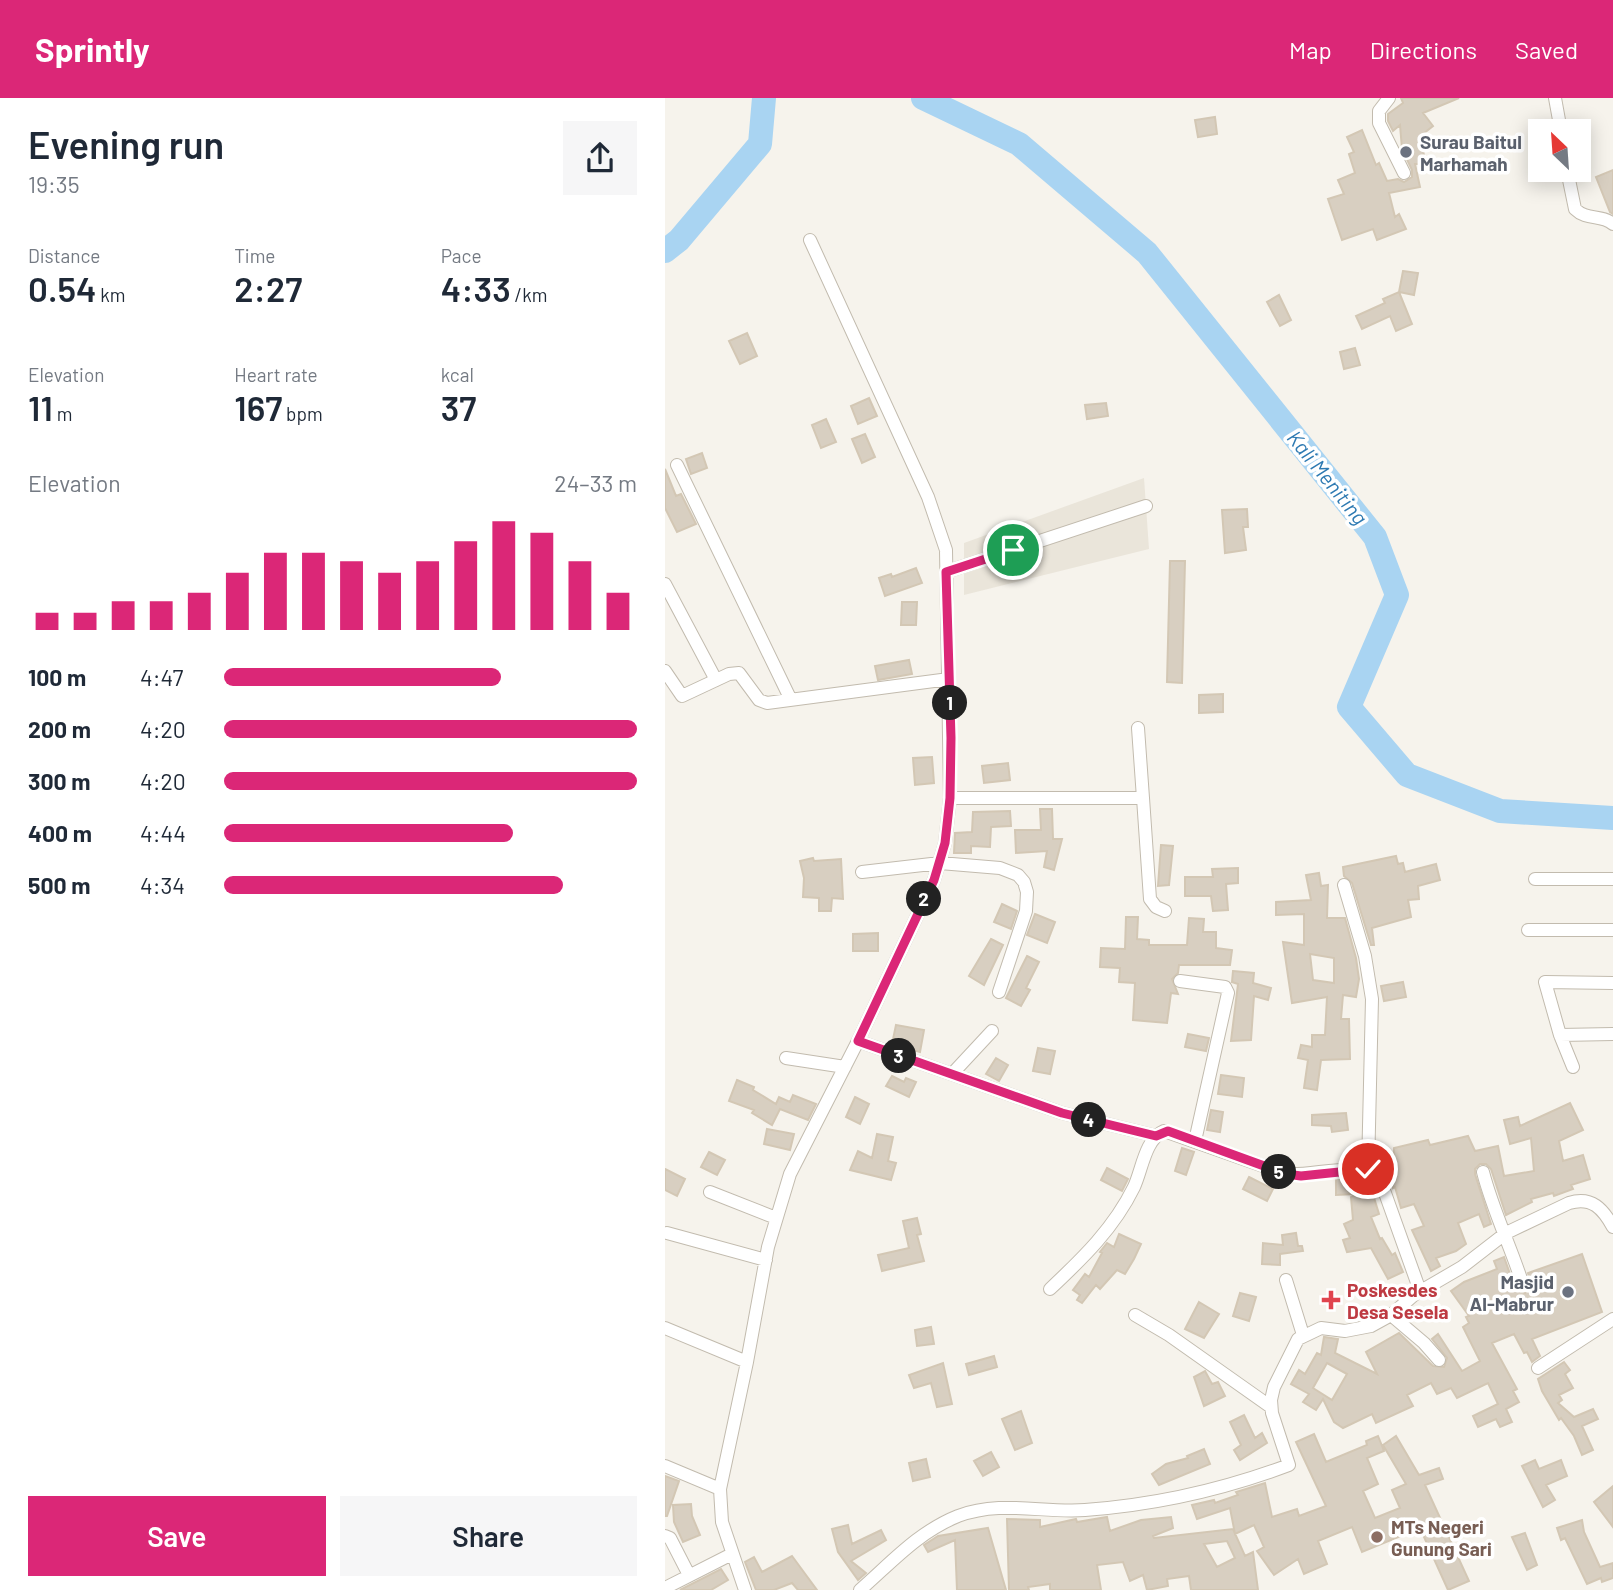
<!DOCTYPE html>
<html lang="en">
<head>
<meta charset="utf-8">
<style>
	:root { --surface:#fff; --page:#f6f6f7; --text:#1f2937; --muted:#747a83; --accent:#db2777 }
	body { margin:0; font-family:Barlow,sans-serif; background:var(--page); color:var(--text); height:100vh; display:flex; flex-direction:column; font-size:26px; white-space:nowrap }
	* { box-sizing:border-box; margin:0 }
	p { font-size:23px; color:var(--muted) }
	.icon { flex:none; width:38px; height:38px; fill:none; stroke:currentColor; stroke-width:2; stroke-linecap:round; stroke-linejoin:round }
	.map { position:relative; flex:1; overflow:hidden }
	.sheet { display:flex; flex-direction:column; background:var(--surface); width:665px }
	.sheet>* { flex:none }
	.needle { width:46px; rotate:335deg }
	.tools { position:absolute; left:863px; top:21px; display:grid; gap:14px }
	.tools a { display:grid; place-items:center; width:63px; height:63px; border-radius:0px; background:var(--surface); box-shadow:0 4px 18px #0003; font-size:35px }
	.pin { position:absolute; display:grid; place-items:center; width:60px; height:60px; color:#fff; margin:-30px; border:4px solid #fff; border-radius:50%; box-shadow:0 2px 7px #0007 }
	.km { position:absolute; width:35px; height:35px; margin:-18px; border-radius:50%; background:#222; color:#fff; font-size:19px; line-height:35px; text-align:center }
	.round { display:grid; place-items:center; flex:none; width:74px; height:74px; border-radius:0px; background:var(--page) }
	.head { display:flex; align-items:center; justify-content:space-between; height:119px; padding:0 28px }
	h1 { font-size:38px; font-weight:600; line-height:52px }
	.stats { display:grid; grid-template-columns:repeat(3,1fr); gap:10px; height:119px; padding:7px 28px }
	.stats div { display:grid; align-content:center }
	.stats b { font-size:35px; font-weight:600 }
	.stats small { font-size:19px; font-weight:400 }
	.stats p { font-size:19px }
	.chart { height:196px; padding:14px 28px }
	.chart p { display:flex; justify-content:space-between }
	.chart svg { width:100%; height:126px; margin-top:7px; stroke:var(--accent); stroke-width:6 }
	.button { display:flex; gap:14px; margin-top:auto; padding:14px 28px }
	.button a { flex:1; height:80px; border-radius:0px; background:var(--accent); color:#fff; font-size:28px; font-weight:600; line-height:80px; text-align:center }
	.button a+a { background:var(--page); color:var(--text) }
	ul { padding:0 28px; list-style:none; font-size:23px }
	li { display:grid; grid-template-columns:112px 84px 1fr; align-items:center; height:52px }
	li i { height:18px; border-radius:9px; background:var(--accent) }
	header { display:flex; align-items:center; gap:42px; box-sizing:border-box; height:98px; padding:0 35px; background:var(--accent); color:#fff }
	header strong { font-size:33px }
	nav { display:flex; gap:38px; margin-inline-start:auto; font-size:24px }
	main { display:flex; flex:1; min-height:0 }
	.map>svg:first-child { display:block }
	.residential { fill:#eae5da }
	.lines { fill:none; stroke-linecap:round; stroke-linejoin:round }
	.river { stroke:#a9d4f2; stroke-width:24 }
	.building { fill:#d8cfc1; stroke:#d3c7b4; stroke-width:2; fill-rule:evenodd }
	.minor-casing { stroke:#c2bbae; stroke-width:14 }
	.minor { stroke:#fff; stroke-width:12 }
	.route-casing { stroke:#fff; stroke-width:14 }
	.route { stroke:#db2777; stroke-width:9 }
	.worship-dot { fill:#6b7280; stroke:#fff; stroke-width:2.5 }
	.health-dot { fill:#e0444e; stroke:#fff; stroke-width:2.5 }
	.education-dot { fill:#8d6e63; stroke:#fff; stroke-width:2.5 }
	.labels { text-anchor:middle; dominant-baseline:central; stroke-width:7; stroke-linejoin:round; paint-order:stroke }
	.worship-label { font-size:19px; font-weight:bold; fill:#5b616d; stroke:#fff; text-anchor:start }
	.health-label { font-size:19px; font-weight:bold; fill:#be3a42; stroke:#fff; text-anchor:start }
	.education-label { font-size:19px; font-weight:bold; fill:#785e54; stroke:#fff; text-anchor:start }
	.water-label { font-size:21px; font-style:italic; fill:#2e7ab2; stroke:#fff }
</style>
</head>
<body>
<header>
<strong>Sprintly</strong>
<nav><a>Map</a><a>Directions</a><a>Saved</a></nav>
</header>
<main>
<section class="sheet">
<div class="head"><div><h1>Evening run</h1><p>19:35</p></div><a class="round"><svg class="icon" aria-label="share" viewBox="0 0 24 24"><path d="M12 15V3M7 8l5-5 5 5M5 13v7h14v-7"/></svg></a></div>
<div class="stats">
<div><p>Distance</p><b>0.54<small> km</small></b></div>
<div><p>Time</p><b>2:27</b></div>
<div><p>Pace</p><b>4:33<small> /km</small></b></div>
</div>
<div class="stats">
<div><p>Elevation</p><b>11<small> m</small></b></div>
<div><p>Heart rate</p><b>167<small> bpm</small></b></div>
<div><p>kcal</p><b>37</b></div>
</div>
<div class="chart"><p><span>Elevation</span>24–33 m</p>
<svg viewBox="0 0 160 44" preserveAspectRatio="none"><path d="M5 44V38M15 44V38M25 44V34M35 44V34M45 44V31M55 44V24M65 44V17M75 44V17M85 44V20M95 44V24M105 44V20M115 44V13M125 44V6M135 44V10M145 44V20M155 44V31"/></svg>
</div>
<ul>
<li><b>100 m</b>4:47<i style="width:67%"></i></li>
<li><b>200 m</b>4:20<i style="width:100%"></i></li>
<li><b>300 m</b>4:20<i style="width:100%"></i></li>
<li><b>400 m</b>4:44<i style="width:70%"></i></li>
<li><b>500 m</b>4:34<i style="width:82%"></i></li>
</ul>
<div class="button"><a>Save</a><a>Share</a></div>
</section>
<div class="map">
<svg width="948" height="1492" viewBox="0 0 948 1492">
	<rect width="100%" height="100%" fill="#f6f3ec"/>
	<path class="residential" d="M479 380 484 451 299 497V445Z"/>
	<g class="lines">
		<path class="river" d="M258 0 354 46 482 155 710 439 732 497 684 609 742 677 835 713 948 720
			M0 153 14 142 95 46 99 0"/>
	</g>
	<path class="building" d="M736 0H794L758 15 768 28 758 36 759 66H750L755 89 724 95 730 119 734 116 741 131 712 142 708 131 677 142 663 101 679 96 673 82 690 75 684 56 689 54 682 39 697 32 711 67 714 65 722 83 733 81 739 84 747 79V72L737 51 735 27 728 33 723 23V16L738 5Z
		M550 19 552 36 533 39 530 22Z
		M948 72V116L945 114 931 79Z
		M738 173 753 175 749 197 734 194Z
		M734 194 747 226 731 233 725 218 697 231 691 218 720 205 718 201Z
		M614 197 626 222 615 228 602 204Z
		M82 235 92 258 75 266 64 243Z
		M690 250 695 267 679 271 675 254Z
		M204 300 212 318 193 326 186 308Z
		M441 305 443 318 422 321 420 307Z
		M161 321 171 344 156 350 147 327Z
		M200 336 210 359 197 365 187 341Z
		M37 355 42 370 26 376 21 361Z
		M0 371 11 398 16 396 31 426 12 434 0 410Z
		M582 411 583 429H578L581 452 560 455 557 412Z
		M505 463H520L517 585 502 584Z
		M251 470 257 485 220 498 214 480 226 476 227 479Z
		M237 504H252L251 527H236Z
		M244 562 247 576 213 582 210 568Z
		M558 596V614L534 615V597Z
		M267 659 269 685 250 687 248 660Z
		M343 665 345 682 319 685 317 668Z
		M375 711H387L388 741H397L389 772 379 769 382 753 351 755 350 732H376Z
		M345 713 346 728 326 729 325 749 306 748V755H289L290 735 307 734 308 714Z
		M496 747 508 748 504 787 493 788Z
		M731 758 733 766 738 765 740 774 771 766 775 782 753 788 754 801 743 802 746 819 707 830 709 847H706L687 785 679 778 678 769Z
		M148 760 149 763 176 761 178 801 167 800 166 813H154V800L138 799 139 780 135 763Z
		M573 770V785L561 786 563 812 548 813 546 798H520V779H548L547 771Z
		M654 775 656 788 663 787 662 820H680L691 860 694 881 691 899 678 897 676 921H684L685 961 656 962 652 992 639 990 643 962 633 960 636 947 647 949V937H660L662 899 627 905 618 844 639 847V816L611 817V804L646 802 641 777ZM645 856 669 860V885L648 882Z
		M337 806 352 813 346 831 329 824Z
		M370 816 390 824 382 845 362 837Z
		M461 819H473L472 841 484 842V847H522L524 820 539 821 538 834H551V850L567 852 565 867H514L513 875 507 881 513 896 506 895 502 925 468 922 470 885 454 884 455 870 435 869 436 850 460 851Z
		M213 835V853H188V836Z
		M326 841 338 847 319 887 304 878Z
		M362 858 374 864 361 890 365 892 356 908 341 900Z
		M568 873 589 875 588 885 606 890 603 902 589 898 586 942 566 943 573 886 567 884Z
		M738 884 741 899 719 903 716 888Z
		M231 927 259 932 255 954 227 946Z
		M523 936 544 940 541 953 520 949Z
		M373 950 390 953 385 976 368 973Z
		M331 960 343 967 334 983 321 976Z
		M556 977 579 980 577 999 553 996Z
		M227 978 239 984 241 980 251 984 244 999 221 988Z
		M72 982 89 989 88 992 111 1006 114 999 125 1004 128 997 151 1006 143 1022 115 1011 107 1027 87 1015 89 1012 64 1003Z
		M190 999 204 1006 195 1026 181 1019Z
		M905 1005 918 1032 894 1043 898 1063 918 1057 925 1081 906 1087 908 1091 889 1098 888 1095 866 1101 867 1104 841 1117 826 1071 821 1066H815L810 1071V1076L826 1126 819 1129 814 1116 793 1125 801 1146 791 1153 771 1160 775 1168 766 1173 747 1132 759 1128 749 1106 736 1110 730 1089 728 1090 729 1050 763 1042 765 1047 803 1038 810 1053 833 1048 839 1078 869 1073 866 1040 845 1046 839 1022 853 1019 855 1028Z
		M546 1012 558 1014 555 1034 542 1032Z
		M681 1015 683 1032 667 1034 666 1028 647 1027V1017Z
		M102 1031 129 1036 125 1052 99 1046Z
		M212 1036 228 1039 223 1063 231 1065 226 1082 185 1072 193 1053 207 1060Z
		M517 1050 529 1054 521 1077 510 1073Z
		M44 1054 60 1062 52 1077 36 1069Z
		M442 1070 463 1081 457 1093 436 1082Z
		M0 1071 20 1081 12 1098 0 1092Z
		M584 1079 608 1091 602 1103 578 1091Z
		M671 1081H690V1096L671 1097Z
		M706 1090 714 1116 706 1119 715 1141 717 1140 727 1157 730 1155 738 1174 723 1181 706 1150 682 1154 678 1142 685 1140 679 1126 688 1122 686 1099Z
		M252 1120 256 1136 252 1137 259 1163 217 1173 213 1157 244 1150 238 1123Z
		M631 1135 633 1148H637L638 1153 615 1156V1167L597 1166 598 1145 618 1147 617 1137Z
		M454 1136 476 1146 469 1161 460 1176 452 1172 435 1191 431 1187 417 1205 412 1202 415 1197 408 1192 420 1176 424 1179 437 1155 435 1154 442 1145 449 1149Z
		M917 1156 937 1214 867 1241 875 1258 867 1264 862 1254 859 1255 849 1236 827 1245 852 1291 848 1293 854 1304 841 1311 847 1324 835 1329 831 1321 813 1329 808 1318 833 1306 823 1285 792 1300 786 1290 772 1296 766 1285 742 1297 748 1308 711 1325 707 1316 678 1330 669 1324 658 1301 651 1312 638 1304 644 1296 626 1286 634 1272 640 1276 652 1255 656 1257 659 1239 673 1241 670 1255 712 1276 701 1254 734 1235 768 1268 779 1269 782 1260 767 1241 773 1236 797 1273 815 1263 798 1229 804 1225 801 1219 804 1218 786 1193 799 1184 832 1171 829 1163 839 1159 850 1190 860 1195 867 1188 863 1175ZM662 1265 682 1276 667 1302 648 1290Z
		M575 1195 591 1199 584 1223 568 1218Z
		M534 1204 554 1216 539 1240 520 1231Z
		M266 1229 269 1246 252 1248 250 1232Z
		M329 1258 332 1269 304 1277 301 1266Z
		M899 1264 905 1272 900 1276 908 1290 894 1297 897 1302 893 1305 909 1319 928 1311 933 1321 917 1328 928 1352 917 1357 909 1338 896 1320 894 1322 877 1293 873 1281Z
		M278 1265 287 1306 272 1309 266 1285 249 1290 244 1277Z
		M540 1273 547 1286 553 1284 560 1298 539 1308 529 1279Z
		M356 1313 367 1345 350 1352 337 1321Z
		M579 1317 590 1340 597 1335 602 1345 575 1362 569 1352 576 1347 565 1324Z
		M649 1336 661 1364 702 1347 701 1343 713 1338 719 1353 702 1360 713 1386 698 1393 710 1420 735 1410 727 1392 741 1386 718 1347 731 1338 754 1377 774 1370 778 1381 760 1387 804 1483 783 1492 755 1430 697 1454 687 1429 653 1443 662 1466 639 1476 633 1461 609 1477 592 1453 599 1449 589 1427 570 1436 565 1410 532 1421 527 1407 549 1402 550 1405 573 1397 571 1394 600 1385 607 1419 632 1411 634 1418 661 1408 631 1344Z
		M539 1351 545 1366 494 1387 487 1376 501 1366 523 1360 522 1358Z
		M326 1354 334 1369 318 1378 309 1363Z
		M261 1361 265 1379 248 1383 244 1365Z
		M870 1362 874 1371 896 1362 902 1378 881 1387 890 1402 878 1409 857 1368Z
		M0 1378 14 1383 2 1418H0Z
		M948 1388V1429L929 1404Z
		M26 1406 27 1418 35 1437 18 1444 9 1424 8 1407Z
		M442 1419 445 1433 476 1422 506 1419 508 1430 488 1438 489 1440 568 1431 580 1458 588 1454 593 1492H526L524 1478 502 1481 503 1488 482 1492 478 1477 465 1483 458 1464 432 1467 436 1492H385V1486L363 1489 364 1492H344L342 1421 375 1422V1429L411 1421 412 1424ZM562 1443 570 1460 552 1469 539 1446Z
		M917 1422 919 1434 935 1469 948 1465V1480L937 1484 936 1480 922 1486 900 1440 896 1442 892 1430Z
		M183 1427 187 1446 216 1432 221 1442 186 1463 201 1475 193 1482 173 1454 167 1431Z
		M323 1430 341 1492H292L290 1442 263 1454 259 1447 273 1438Z
		M860 1435 872 1467 862 1472 847 1439Z
		M127 1458 152 1492H133L127 1485 109 1492H91L80 1464 89 1459 97 1474Z
		M56 1471 63 1482 46 1492H15Z"/>
	<g class="lines">
		<defs>
			<path id="minor" d="M724 0 714 13V25L739 75
				M890 0 896 33
				M902 72 910 111C922 123 936 116 948 126
				M12 367 125 600
				M281 474 481 408
				M0 486 51 582
				M0 573 17 598 64 576 74 575 94 602 102 605 284 581
				M285 700H478L473 630
				M478 700 485 801 491 809 500 813
				M197 774 275 765 335 770 353 777 359 784 362 794 361 813 334 894
				M870 781H948
				M679 787 700 858 707 901 703 1071
				M863 832H948
				M515 883 560 889 563 895 530 1043
				M895 937 948 936
				M193 943 397 1015 491 1038
				M121 960 180 969
				M908 969 895 937 880 884 948 885
				M287 976 327 933
				M818 1074C828 1113 846 1149 858 1187
				M45 1094 111 1120
				M2 1135 101 1162
				M621 1182 638 1237
				M385 1191C418 1160 449 1130 469 1089 477 1072 480 1041 499 1033L621 1076C647 1079 698 1061 715 1081L755 1193
				M470 1217 504 1237 606 1309
				M726 1217 759 1245 774 1262
				M0 1230 82 1264
				M873 1270 948 1221
				M0 1368 55 1391
				M0 1438 5 1440 24 1477
				M0 1490 67 1456
				M80 1492 57 1424 55 1391 82 1264 103 1149 125 1076 193 943 269 782 280 745 285 700 281 452 263 399 145 142
				M195 1492C226 1465 253 1434 293 1418 336 1402 376 1415 420 1412 489 1407 560 1391 624 1367L607 1315 606 1302 609 1289 633 1241 656 1230 680 1233 706 1228 726 1217 749 1197 797 1169 841 1135 904 1105C927 1098 938 1111 948 1129"/>
		</defs>
		<use href="#minor" class="minor-casing"/>
		<use href="#minor" class="minor"/>
	</g>
	<g class="lines">
		<defs>
			<path id="route" d="M348 452 281 474 286 640 285 700 280 745 269 782 193 943 397 1015 491 1038 503 1033 621 1076 636 1078 703 1071"/>
		</defs>
		<use href="#route" class="route-casing"/>
		<use href="#route" class="route"/>
	</g>
	<g class="worship-dot">
		<circle cx="741" cy="54" r="7"/>
		<circle cx="903" cy="1194" r="7"/>
	</g>
	<path class="health-dot" d="M662.5 1191.5h7v7h7v7h-7v7h-7v-7h-7v-7h7z"/>
	<circle class="education-dot" cx="712" cy="1439" r="7"/>
	<g class="labels">
		<g class="worship-label">
			<text x="755" y="43">Surau Baitul<tspan x="755" dy="22">Marhamah</tspan></text>
			<text x="889" y="1183" text-anchor="end">Masjid<tspan x="889" dy="22">Al-Mabrur</tspan></text>
		</g>
		<g class="health-label">
			<text x="682" y="1191">Poskesdes<tspan x="682" dy="22">Desa Sesela</tspan></text>
		</g>
		<g class="education-label">
			<text x="726" y="1428">MTs Negeri<tspan x="726" dy="22">Gunung Sari</tspan></text>
		</g>
		<g class="water-label">
			<text transform="translate(663 379) rotate(51)">Kali Meniting</text>
		</g>
	</g>
</svg>
<div class="tools">
<a><svg class="needle" viewBox="-14 -14 28 28"><path d="M0-13l5 13h-10z" fill="#e53935"/><path d="M0 13l5-13h-10z" fill="#747a83"/></svg></a>
</div>
<div class="pin" style="left:348px;top:452px;background:#1e9e55"><svg class="icon" aria-label="arrive" viewBox="0 0 24 24"><path d="M6 21V4h12l-3 4 3 4H6"/></svg></div>
<div class="pin" style="left:703px;top:1071px;background:#d93025"><svg class="icon" aria-label="check" viewBox="0 0 24 24"><path d="M5 12l5 5 9-10"/></svg></div>
<b class="km" style="left:285px;top:605px">1</b>
<b class="km" style="left:259px;top:801px">2</b>
<b class="km" style="left:234px;top:958px">3</b>
<b class="km" style="left:424px;top:1022px">4</b>
<b class="km" style="left:614px;top:1074px">5</b>
</div>
</main>
</body>
</html>
